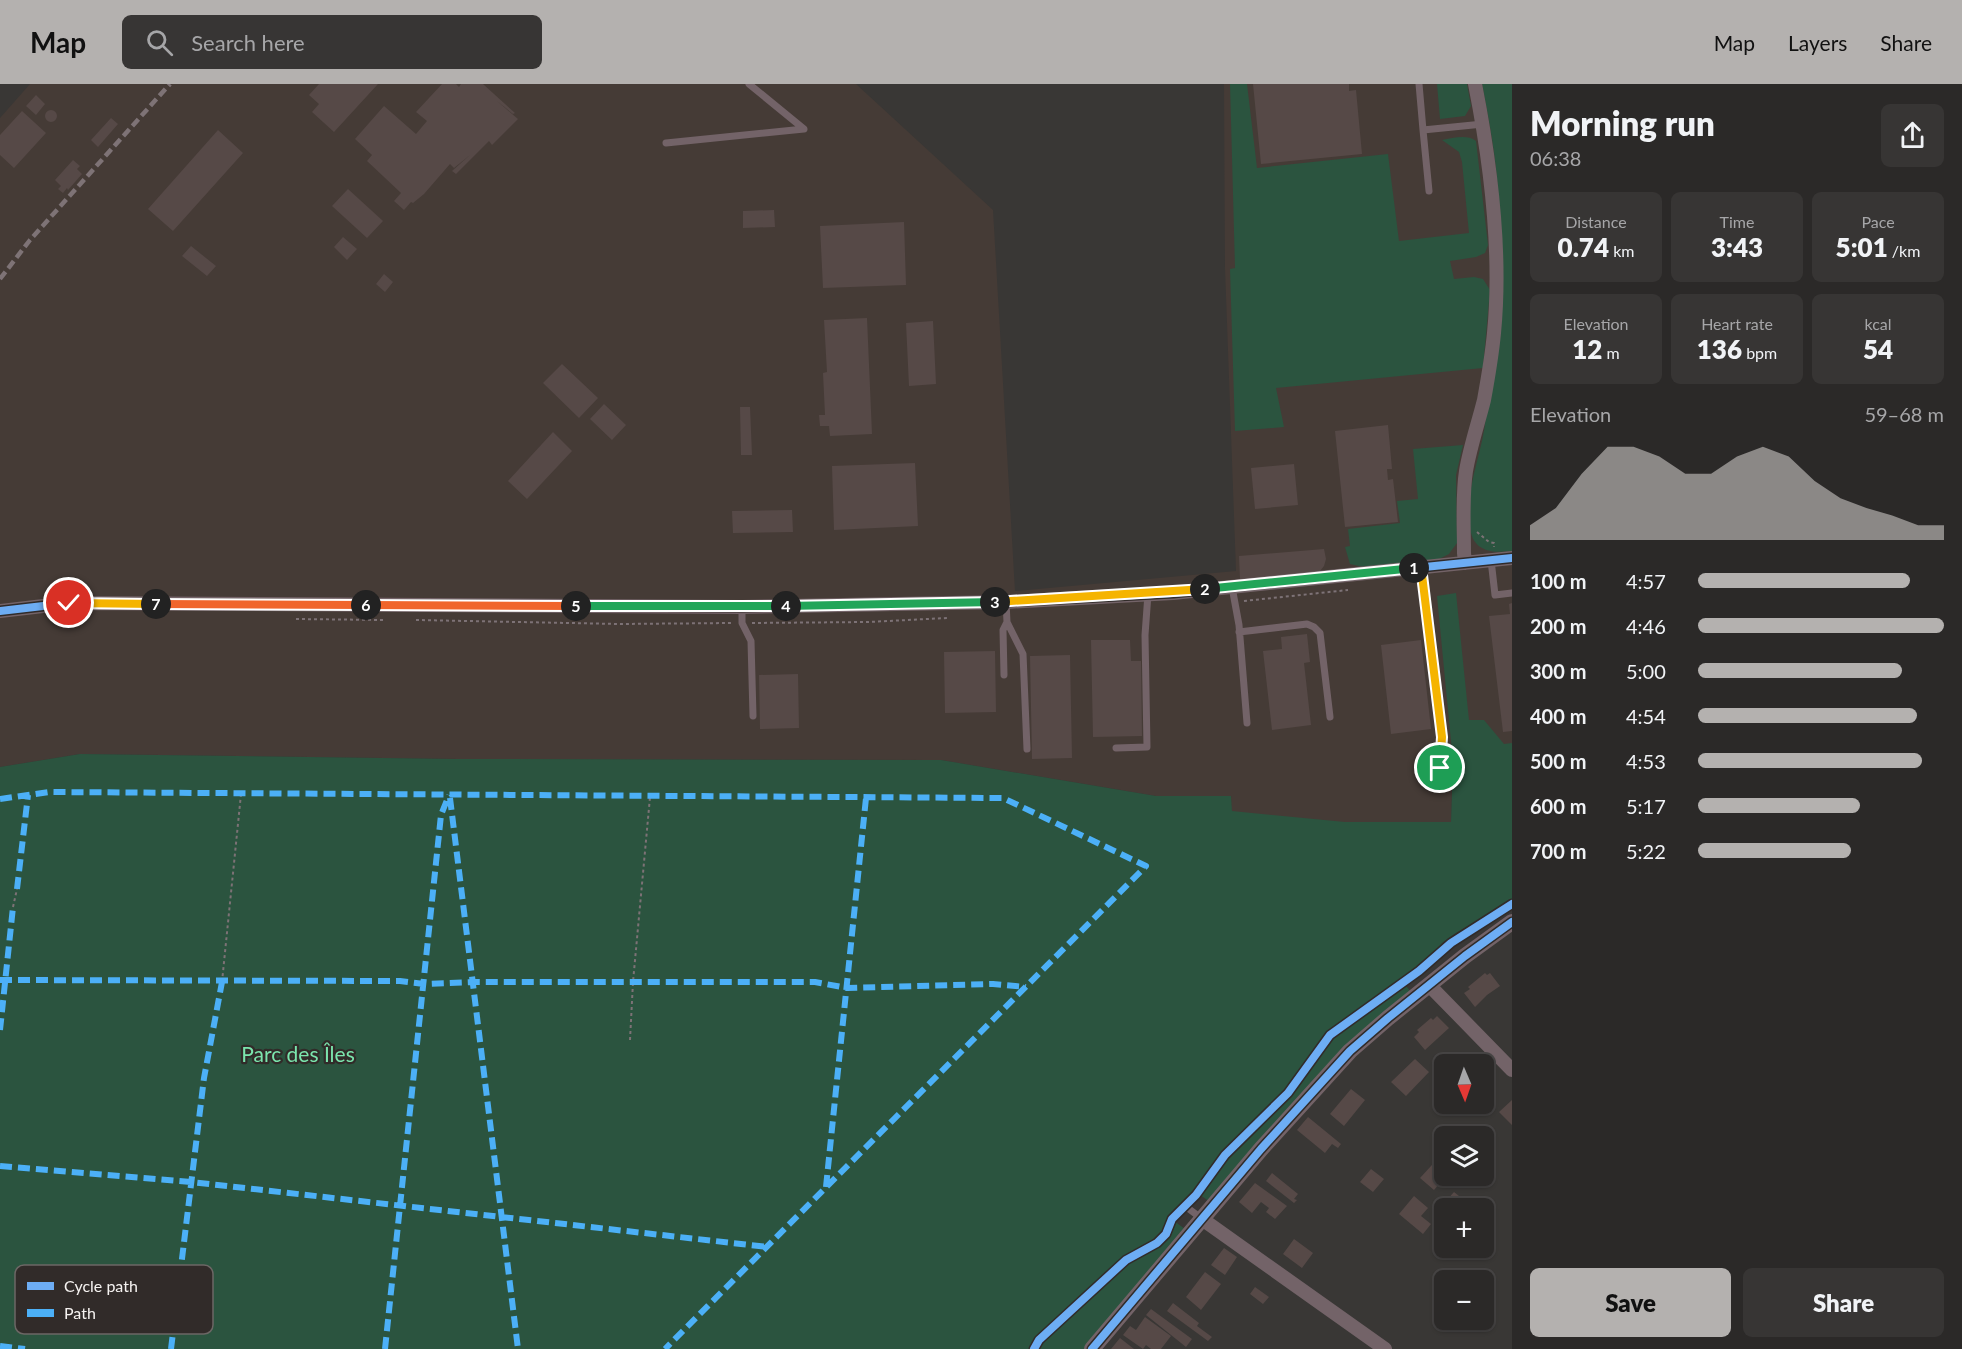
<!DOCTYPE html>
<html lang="en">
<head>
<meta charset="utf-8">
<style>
	:root { --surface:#2b2928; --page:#373534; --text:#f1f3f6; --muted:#a6a6a8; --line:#474545; --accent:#b4b1af }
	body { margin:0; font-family:Lato,sans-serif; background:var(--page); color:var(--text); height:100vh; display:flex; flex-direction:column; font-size:22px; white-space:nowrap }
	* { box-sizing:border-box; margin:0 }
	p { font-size:20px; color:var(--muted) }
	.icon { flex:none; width:33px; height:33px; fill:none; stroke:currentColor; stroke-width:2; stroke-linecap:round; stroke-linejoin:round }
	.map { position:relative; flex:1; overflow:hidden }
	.drawer { display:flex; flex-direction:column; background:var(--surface); width:450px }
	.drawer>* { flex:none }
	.needle { width:39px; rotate:178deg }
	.controls { position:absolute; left:1434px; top:970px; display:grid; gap:12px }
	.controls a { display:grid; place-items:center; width:60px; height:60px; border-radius:9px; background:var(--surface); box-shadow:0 2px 4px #0004,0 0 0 2px var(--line); font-size:30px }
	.pin { position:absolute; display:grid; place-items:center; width:51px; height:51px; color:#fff; margin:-26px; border:3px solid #fff; border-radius:50%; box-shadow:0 2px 6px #0007 }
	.km { position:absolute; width:30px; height:30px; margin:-15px; border-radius:50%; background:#222; color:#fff; font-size:16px; line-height:30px; text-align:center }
	.round { display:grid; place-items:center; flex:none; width:63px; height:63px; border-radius:9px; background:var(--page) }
	.headline { display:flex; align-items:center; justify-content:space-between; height:102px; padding:0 18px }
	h1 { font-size:33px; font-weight:800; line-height:45px }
	.stats { display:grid; grid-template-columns:repeat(3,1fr); gap:9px; height:102px; padding:6px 18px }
	.stats div { display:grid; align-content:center; border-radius:9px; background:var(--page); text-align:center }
	.stats b { font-size:26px; font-weight:800 }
	.stats small { font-size:16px; font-weight:400 }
	.stats p { font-size:16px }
	.chart { height:168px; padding:12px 18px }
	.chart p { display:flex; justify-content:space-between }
	.chart svg { width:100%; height:108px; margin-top:6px; fill:var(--accent); opacity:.7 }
	.cta { display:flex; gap:12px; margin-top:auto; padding:12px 18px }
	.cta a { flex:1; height:69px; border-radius:9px; background:var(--accent); color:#111; font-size:24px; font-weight:800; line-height:69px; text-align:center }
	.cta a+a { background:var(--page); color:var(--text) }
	ul { padding:0 18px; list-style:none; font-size:20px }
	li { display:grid; grid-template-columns:96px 72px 1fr; align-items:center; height:45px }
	li i { height:15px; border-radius:8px; background:var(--accent) }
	header { display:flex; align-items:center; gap:36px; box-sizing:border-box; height:84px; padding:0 30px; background:var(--accent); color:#111 }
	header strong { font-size:28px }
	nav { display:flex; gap:33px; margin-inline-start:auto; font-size:21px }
	.search { width:420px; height:54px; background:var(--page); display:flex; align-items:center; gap:15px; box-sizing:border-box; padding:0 21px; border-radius:9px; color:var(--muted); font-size:22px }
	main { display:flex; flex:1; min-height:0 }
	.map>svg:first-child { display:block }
	.built { fill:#453b36 }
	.green { fill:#2b543f }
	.building { fill:#564947 }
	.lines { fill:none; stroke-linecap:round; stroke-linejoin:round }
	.path { stroke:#7d7276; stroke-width:2; stroke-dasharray:3 3; stroke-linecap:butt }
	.service { stroke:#736368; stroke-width:7 }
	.minor { stroke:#736368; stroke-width:14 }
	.tertiary { stroke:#736368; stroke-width:16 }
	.rail { stroke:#7e7376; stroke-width:4.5; stroke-dasharray:9 4.5; stroke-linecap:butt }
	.quiet { stroke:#4cb0f7; stroke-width:6; stroke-dasharray:12 6; stroke-linecap:butt }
	.cycleway-casing { stroke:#312b29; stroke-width:11 }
	.cycleway { stroke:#6dadf4; stroke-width:8 }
	.split-1-casing { stroke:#fff; stroke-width:12 }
	.split-2-casing { stroke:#fff; stroke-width:12 }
	.split-3-casing { stroke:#fff; stroke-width:12 }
	.split-4-casing { stroke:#fff; stroke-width:12 }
	.split-5-casing { stroke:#fff; stroke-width:12 }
	.split-6-casing { stroke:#fff; stroke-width:12 }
	.split-7-casing { stroke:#fff; stroke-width:12 }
	.split-8-casing { stroke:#fff; stroke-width:12 }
	.split-1 { stroke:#f5b400; stroke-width:8 }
	.split-2 { stroke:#22a559; stroke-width:8 }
	.split-3 { stroke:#f5b400; stroke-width:8 }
	.split-4 { stroke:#22a559; stroke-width:8 }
	.split-5 { stroke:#22a559; stroke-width:8 }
	.split-6 { stroke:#f0652b; stroke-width:8 }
	.split-7 { stroke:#f0652b; stroke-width:8 }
	.split-8 { stroke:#f5b400; stroke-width:8 }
	.labels { text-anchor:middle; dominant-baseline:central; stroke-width:4.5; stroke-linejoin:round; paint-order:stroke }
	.park-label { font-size:21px; fill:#7be5ad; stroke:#312b29 }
	.key { fill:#312b29; stroke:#6c6765; stroke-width:1.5 }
	.key-label { font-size:16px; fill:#f6f3f1 }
</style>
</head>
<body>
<header>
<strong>Map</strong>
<div class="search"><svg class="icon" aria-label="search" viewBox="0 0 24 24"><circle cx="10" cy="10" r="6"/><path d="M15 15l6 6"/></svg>Search here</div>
<nav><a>Map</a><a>Layers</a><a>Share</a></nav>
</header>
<main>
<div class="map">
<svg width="1512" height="1265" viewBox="0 0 1512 1265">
	<rect width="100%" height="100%" fill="#393735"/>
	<path class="built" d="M30 0H856L993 126 1015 507 1236 487 1225 184 1224 0H1512V680L1453 678 1451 738 1232 760 1231 712H1156L941 676 456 675 80 670 0 683V34Z"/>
	<path class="green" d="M1230 0H1247L1257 84 1388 70 1399 157 1469 149 1462 78 1459 68 1442 56C1453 54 1467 50 1476 57L1488 161 1485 169 1476 173 1450 177 1454 195 1474 193 1483 195 1490 206 1483 284 1276 304 1284 343 1235 347 1230 185 1235 184Z
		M1437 0H1467L1471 22 1465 32 1440 35Z
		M1482 0H1512V467C1496 469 1476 469 1471 449 1462 409 1483 370 1486 332 1490 287 1491 241 1494 195 1495 167 1500 137 1498 108 1496 72 1489 36 1482 0Z
		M1463 361 1456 391 1457 459 1449 470 1439 475 1363 483 1350 480 1345 463 1350 462 1348 445 1400 439 1397 417 1418 415 1413 365Z
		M1456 509 1469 636H1484L1504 660 1512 659V817L1456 849 1442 859 1434 871 1402 897 1411 908 1210 1118 1196 1108 1173 1126 1174 1137 1185 1145 1084 1265H0V683L80 670 456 675 941 676 1156 712H1231L1232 727 1345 738H1451L1453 678 1437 512Z"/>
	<path class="building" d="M319 0H378L334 48 312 28 319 20 309 11Z
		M442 0H456L459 3 461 0H483L515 29 513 30 497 17 518 35 492 61 489 57 456 90 452 87 470 71 454 84 450 80 424 110 413 119 411 118 404 126 394 117 401 109 367 77 372 71 355 55 384 22 416 50 427 37 416 28Z
		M1253 0H1349V7L1356 6 1362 70 1261 80Z
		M36 11 45 20 36 31 26 22Z
		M45 32a6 6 0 1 1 12 0a6 6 0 1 1-12 0Z
		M22 27 46 49 14 84 0 71V51Z
		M111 34 118 40 98 63 91 56Z
		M218 46 243 69 173 147 148 125Z
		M73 76 80 82 77 85 82 90 68 106 67 104 63 109 58 105 61 102 55 96Z
		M348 105 383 137 367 154 332 122Z
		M774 126 775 143 743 144V127Z
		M904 138 906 201 823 204 820 142Z
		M343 153 357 165 347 176 334 163Z
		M191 162 216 182 207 192 182 172Z
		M384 190 393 198 385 208 376 200Z
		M867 234 872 350 830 352 829 342H820L819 331H825L823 289 827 288 824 236Z
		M933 237 936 300 909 302 906 239Z
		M562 280 598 314 579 334 543 299Z
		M604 320 626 341 612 356 590 335Z
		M740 323H750L752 371H741Z
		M1388 341 1392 385H1387L1388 396 1393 395 1398 438 1345 443 1335 347Z
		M553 348 572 367 527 415 508 397Z
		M915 379 918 442 834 446 832 382Z
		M1294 380 1298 421 1255 425 1251 384Z
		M792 426 793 448 733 449 732 427Z
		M1324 465 1326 475 1324 482 1320 487 1312 489 1240 495 1239 472Z
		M1512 519V647L1503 648 1489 532 1510 530 1509 520Z
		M1307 550 1310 578 1304 579 1311 641 1272 646 1263 567 1282 565 1281 553Z
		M1091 556H1130L1131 577H1141L1142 652 1093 653Z
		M1421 556 1431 645 1391 650 1381 561Z
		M995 567 996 628 945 629 944 568Z
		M1070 571 1072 674 1032 675 1030 572Z
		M798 590 799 644 760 645 759 591Z
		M1485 889 1487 891 1490 889 1500 902 1487 911 1475 923 1464 909 1470 905 1468 903Z
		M1437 932 1449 944 1425 966 1414 953 1419 948 1417 946 1431 934 1433 936Z
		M1415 975 1429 988 1406 1012 1391 998Z
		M1351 1005 1365 1016 1344 1042 1330 1030Z
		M1512 1016V1041L1499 1028Z
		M1308 1033 1341 1060 1338 1064 1332 1060 1325 1069 1297 1046Z
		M1442 1070 1444 1072V1092H1446L1434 1106 1420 1094Z
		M1371 1085 1384 1095 1373 1108 1360 1098Z
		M1272 1089 1298 1110 1294 1115 1297 1116 1294 1119 1266 1097Z
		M1255 1099 1287 1122 1275 1135 1266 1128 1269 1124 1261 1118 1252 1129 1239 1118Z
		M1454 1108 1464 1116 1456 1125 1446 1117Z
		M1414 1112 1428 1124 1421 1132 1431 1140 1423 1150 1399 1130Z
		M1294 1155 1313 1169 1302 1184 1283 1170Z
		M1224 1164 1237 1173 1225 1191 1211 1181Z
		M1205 1188 1221 1200 1201 1226 1186 1213Z
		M1255 1203 1269 1213 1263 1220 1250 1210Z
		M1173 1219 1199 1239 1197 1242 1212 1253 1208 1257 1167 1227Z
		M1151 1225 1192 1255 1186 1263 1146 1231Z
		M1145 1233 1171 1252 1161 1265H1151L1146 1261 1143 1265 1123 1251 1130 1242 1136 1246Z
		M1120 1254 1134 1265H1111Z"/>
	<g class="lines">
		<path class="path" d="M1477 448 1489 458 1494 459V463
			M1244 517 1348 506
			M296 535 384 536
			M416 536 620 540 731 539
			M752 539 868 538 947 534
			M13 823 17 805
			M222 898 241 710
			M630 956 633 898 650 713"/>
		<path class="service" d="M1419 0 1423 46 1483 40
			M1423 46 1429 107
			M666 59 804 45 749 0
			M1491 476 1495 511 1512 509
			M1421 483 1442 653 1440 684
			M1232 503 1239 541 1247 639
			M1006 518 1007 538 1023 570 1027 665
			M742 523V539L751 557 753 632
			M1239 548 1307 540 1314 543 1320 549 1330 633
			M1004 591 1003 546 1007 538
			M1116 664 1147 663 1145 551 1148 510
			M1189 1125 1201 1134"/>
		<path class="minor" d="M1465 479 1464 469C1464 443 1462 412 1466 387 1470 363 1478 340 1484 316 1488 294 1492 271 1494 249 1502 167 1491 81 1475 0
			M0 527 69 519 742 523 1006 518 1173 509 1512 474
			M1429 901 1512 986
			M1202 1135 1385 1265"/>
		<path class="tertiary" d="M1092 1265 1261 1065 1350 967 1388 934 1465 872 1512 838"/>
		<path class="rail" d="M0 195 30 156 170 0"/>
		<path class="quiet" d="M450 714 518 1265
			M0 715 49 708 1003 714 1146 782 665 1265
			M17 805 28 711
			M0 896 400 897 424 900 474 898H815L847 904 993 900 1026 903
			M0 946 13 823
			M0 1082 191 1098 768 1163
			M826 1103 866 714
			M0 1262 25 1265
			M171 1265 204 994 222 898
			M385 1265 441 731 449 711"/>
		<defs>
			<path id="cycleway" d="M0 527 69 519 742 523 1006 518 1173 509 1512 474
				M1034 1265 1039 1256 1126 1176 1157 1159 1166 1150 1172 1135 1196 1111 1225 1071 1288 1009 1330 951 1419 887 1451 859 1512 820
				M1092 1265 1261 1065 1350 967 1388 934 1465 872 1512 838"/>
		</defs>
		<use href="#cycleway" class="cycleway-casing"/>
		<use href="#cycleway" class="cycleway"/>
	</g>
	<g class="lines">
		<defs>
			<path id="split-1" d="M1414 484 1421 483 1442 653 1440 684"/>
			<path id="split-2" d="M1205 505 1414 484"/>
			<path id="split-3" d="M995 518 1205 505"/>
			<path id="split-4" d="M786 522 995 518"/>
			<path id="split-5" d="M576 522H786"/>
			<path id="split-6" d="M366 521 576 522"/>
			<path id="split-7" d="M156 520 366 521"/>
			<path id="split-8" d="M69 519 156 520"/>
		</defs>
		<use href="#split-1" class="split-1-casing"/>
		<use href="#split-2" class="split-2-casing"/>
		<use href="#split-3" class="split-3-casing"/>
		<use href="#split-4" class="split-4-casing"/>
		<use href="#split-5" class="split-5-casing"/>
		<use href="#split-6" class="split-6-casing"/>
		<use href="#split-7" class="split-7-casing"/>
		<use href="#split-8" class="split-8-casing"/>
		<use href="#split-1" class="split-1"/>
		<use href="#split-2" class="split-2"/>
		<use href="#split-3" class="split-3"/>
		<use href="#split-4" class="split-4"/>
		<use href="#split-5" class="split-5"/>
		<use href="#split-6" class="split-6"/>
		<use href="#split-7" class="split-7"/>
		<use href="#split-8" class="split-8"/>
	</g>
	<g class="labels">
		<g class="park-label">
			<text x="298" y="969">Parc des Îles</text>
		</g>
	</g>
	<rect x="15" y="1181" width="198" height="69" rx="9" class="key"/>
	<rect x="27" y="1198" width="27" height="8" fill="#6dadf4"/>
	<rect x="27" y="1225" width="27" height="8" fill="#4cb0f7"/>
	<g class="key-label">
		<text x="64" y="1208">Cycle path</text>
		<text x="64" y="1235">Path</text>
	</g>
</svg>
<div class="controls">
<a><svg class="needle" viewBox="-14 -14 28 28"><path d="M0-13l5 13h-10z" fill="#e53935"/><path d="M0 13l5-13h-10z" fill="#a6a6a8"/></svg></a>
<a><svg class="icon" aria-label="layers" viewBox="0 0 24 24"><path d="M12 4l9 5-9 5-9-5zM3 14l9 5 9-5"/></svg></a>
<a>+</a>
<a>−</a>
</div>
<div class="pin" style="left:1440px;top:684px;background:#1e9e55"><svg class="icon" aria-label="arrive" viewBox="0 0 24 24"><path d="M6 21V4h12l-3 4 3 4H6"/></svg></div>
<div class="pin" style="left:69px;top:519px;background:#d93025"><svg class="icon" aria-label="check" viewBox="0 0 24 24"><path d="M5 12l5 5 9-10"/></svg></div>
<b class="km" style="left:1414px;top:484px">1</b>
<b class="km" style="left:1205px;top:505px">2</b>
<b class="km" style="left:995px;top:518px">3</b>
<b class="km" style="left:786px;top:522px">4</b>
<b class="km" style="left:576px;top:522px">5</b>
<b class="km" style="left:366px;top:521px">6</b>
<b class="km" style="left:156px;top:520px">7</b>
</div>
<section class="drawer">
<div class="headline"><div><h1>Morning run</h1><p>06:38</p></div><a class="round"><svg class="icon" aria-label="share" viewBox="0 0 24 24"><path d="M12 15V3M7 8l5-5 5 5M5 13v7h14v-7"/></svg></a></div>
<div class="stats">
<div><p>Distance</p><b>0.74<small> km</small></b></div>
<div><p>Time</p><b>3:43</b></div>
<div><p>Pace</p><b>5:01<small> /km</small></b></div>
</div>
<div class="stats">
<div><p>Elevation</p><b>12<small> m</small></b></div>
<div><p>Heart rate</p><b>136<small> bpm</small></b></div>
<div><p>kcal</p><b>54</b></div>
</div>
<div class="chart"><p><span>Elevation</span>59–68 m</p>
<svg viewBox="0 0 160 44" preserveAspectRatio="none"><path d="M0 44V38L10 31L20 17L30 6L40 6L50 10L60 17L70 17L80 10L90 6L100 10L110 20L120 27L130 31L140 34L150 38L160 38V44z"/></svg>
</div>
<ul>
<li><b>100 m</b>4:57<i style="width:86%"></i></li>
<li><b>200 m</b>4:46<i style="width:100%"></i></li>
<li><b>300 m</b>5:00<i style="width:83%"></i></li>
<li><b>400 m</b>4:54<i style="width:89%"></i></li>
<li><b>500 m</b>4:53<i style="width:91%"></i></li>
<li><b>600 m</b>5:17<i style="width:66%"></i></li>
<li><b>700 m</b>5:22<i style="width:62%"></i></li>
</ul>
<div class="cta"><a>Save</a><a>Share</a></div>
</section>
</main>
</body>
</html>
